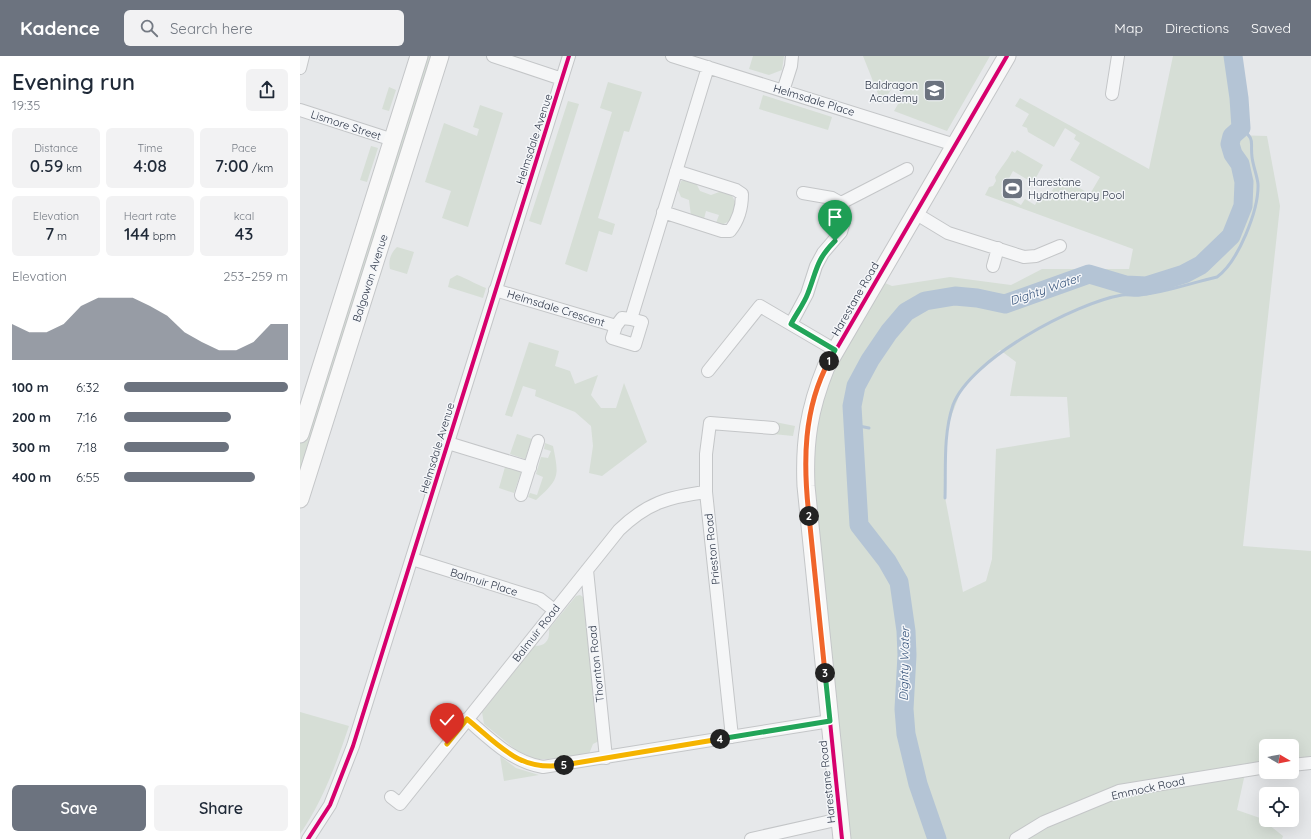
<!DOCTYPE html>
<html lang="en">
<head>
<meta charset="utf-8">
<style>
	:root { --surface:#fff; --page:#f2f2f3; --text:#1f2937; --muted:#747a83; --accent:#6c737f }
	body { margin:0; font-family:Quicksand,sans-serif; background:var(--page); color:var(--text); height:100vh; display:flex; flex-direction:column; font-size:15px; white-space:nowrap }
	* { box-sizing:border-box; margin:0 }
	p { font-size:13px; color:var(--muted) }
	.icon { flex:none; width:22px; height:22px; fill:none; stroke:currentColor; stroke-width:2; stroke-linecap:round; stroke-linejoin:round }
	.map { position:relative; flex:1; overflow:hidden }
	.sheet { display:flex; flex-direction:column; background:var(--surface); width:300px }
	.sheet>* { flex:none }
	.needle { width:26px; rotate:100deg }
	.buttons { position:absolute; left:959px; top:683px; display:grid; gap:8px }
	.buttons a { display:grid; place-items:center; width:40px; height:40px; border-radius:6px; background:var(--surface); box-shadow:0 4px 16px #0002; font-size:20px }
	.pin { position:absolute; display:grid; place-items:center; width:34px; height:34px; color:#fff; margin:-41px -17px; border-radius:50% 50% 50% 0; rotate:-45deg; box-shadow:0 0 4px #0007 }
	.pin .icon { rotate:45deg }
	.km { position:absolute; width:20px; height:20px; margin:-10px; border-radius:50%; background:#222; color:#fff; font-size:11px; line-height:20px; text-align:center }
	.round { display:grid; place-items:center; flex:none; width:42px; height:42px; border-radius:6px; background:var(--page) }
	.summary { display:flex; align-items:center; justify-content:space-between; height:68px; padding:0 12px }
	h1 { font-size:22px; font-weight:600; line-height:30px }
	.metrics { display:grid; grid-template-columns:repeat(3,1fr); gap:6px; height:68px; padding:4px 12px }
	.metrics div { display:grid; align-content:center; border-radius:6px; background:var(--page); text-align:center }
	.metrics b { font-size:17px; font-weight:600 }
	.metrics small { font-size:11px; font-weight:400 }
	.metrics p { font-size:11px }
	.chart { height:112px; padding:8px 12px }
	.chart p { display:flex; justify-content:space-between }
	.chart svg { width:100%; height:72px; margin-top:4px; fill:var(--accent); opacity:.7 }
	.button { display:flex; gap:8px; margin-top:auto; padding:8px 12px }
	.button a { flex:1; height:46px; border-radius:6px; background:var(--accent); color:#fff; font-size:16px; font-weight:600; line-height:46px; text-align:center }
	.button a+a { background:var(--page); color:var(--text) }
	ul { padding:0 12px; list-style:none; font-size:13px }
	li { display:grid; grid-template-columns:64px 48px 1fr; align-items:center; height:30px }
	li i { height:10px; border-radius:5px; background:var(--accent) }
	header { display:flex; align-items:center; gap:24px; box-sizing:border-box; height:56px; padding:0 20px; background:var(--accent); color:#fff }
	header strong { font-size:19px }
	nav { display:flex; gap:22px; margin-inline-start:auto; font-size:14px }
	.search { width:280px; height:36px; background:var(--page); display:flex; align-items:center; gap:10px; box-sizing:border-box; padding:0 14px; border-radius:6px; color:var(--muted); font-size:15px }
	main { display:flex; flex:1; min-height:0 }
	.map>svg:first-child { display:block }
	.green { fill:#d6ded6; fill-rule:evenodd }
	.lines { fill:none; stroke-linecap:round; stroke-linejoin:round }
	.stream { stroke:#b4c4d5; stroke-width:3 }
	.river { stroke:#b4c4d5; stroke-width:19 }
	.street-casing { stroke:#c4c6c8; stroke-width:14 }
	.secondary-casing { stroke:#c4c6c8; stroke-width:19 }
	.street { stroke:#f5f6f7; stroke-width:12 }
	.secondary { stroke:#f8f8f8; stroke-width:17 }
	.cycleway-casing { stroke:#f4f6f9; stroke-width:6 }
	.cycleway { stroke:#d6006c; stroke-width:4 }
	.split-1-casing { stroke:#fff; stroke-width:8 }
	.split-2-casing { stroke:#fff; stroke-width:8 }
	.split-3-casing { stroke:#fff; stroke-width:8 }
	.split-4-casing { stroke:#fff; stroke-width:8 }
	.split-5-casing { stroke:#fff; stroke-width:8 }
	.split-6-casing { stroke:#fff; stroke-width:8 }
	.split-1 { stroke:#22a559; stroke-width:5 }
	.split-2 { stroke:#f0652b; stroke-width:5 }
	.split-3 { stroke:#f0652b; stroke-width:5 }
	.split-4 { stroke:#22a559; stroke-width:5 }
	.split-5 { stroke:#f5b400; stroke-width:5 }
	.split-6 { stroke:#f5b400; stroke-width:5 }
	.labels { text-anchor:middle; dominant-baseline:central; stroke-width:3; stroke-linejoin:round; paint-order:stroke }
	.poi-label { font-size:11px; fill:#2b3445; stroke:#f4f6f9; text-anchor:end }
	.street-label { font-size:11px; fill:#2b3445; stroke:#f4f6f9 }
	.water-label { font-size:12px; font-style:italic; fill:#34527a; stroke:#f4f6f9 }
</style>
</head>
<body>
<header>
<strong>Kadence</strong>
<div class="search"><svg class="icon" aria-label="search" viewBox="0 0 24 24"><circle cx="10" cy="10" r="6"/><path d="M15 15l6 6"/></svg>Search here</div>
<nav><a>Map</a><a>Directions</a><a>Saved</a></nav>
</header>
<main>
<section class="sheet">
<div class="summary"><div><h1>Evening run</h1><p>19:35</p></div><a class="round"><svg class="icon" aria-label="share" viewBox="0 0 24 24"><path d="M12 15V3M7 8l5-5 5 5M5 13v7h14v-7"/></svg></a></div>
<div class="metrics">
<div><p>Distance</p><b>0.59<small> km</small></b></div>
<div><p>Time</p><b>4:08</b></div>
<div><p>Pace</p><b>7:00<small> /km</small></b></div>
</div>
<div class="metrics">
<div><p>Elevation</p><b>7<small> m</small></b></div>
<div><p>Heart rate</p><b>144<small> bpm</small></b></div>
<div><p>kcal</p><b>43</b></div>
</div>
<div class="chart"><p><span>Elevation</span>253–259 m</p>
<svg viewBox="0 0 160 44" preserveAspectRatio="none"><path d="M0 44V22L10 27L20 27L30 22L40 11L50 6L60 6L70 6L80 11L90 17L100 27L110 33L120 38L130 38L140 33L150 22L160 22V44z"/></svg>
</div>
<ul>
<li><b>100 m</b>6:32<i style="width:100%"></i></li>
<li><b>200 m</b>7:16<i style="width:65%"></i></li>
<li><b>300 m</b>7:18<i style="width:64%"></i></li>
<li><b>400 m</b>6:55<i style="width:80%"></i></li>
</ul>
<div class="button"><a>Save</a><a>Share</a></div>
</section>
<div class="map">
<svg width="1011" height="783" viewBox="0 0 1011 783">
	<rect width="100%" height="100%" fill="#e6e8ea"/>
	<path class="green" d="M122 0H137L0 433V387Z
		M453 0H484L482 14 469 19 449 13Z
		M563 0H690L647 75 594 55 604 38 592 32 582 48Z
		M873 0H933L934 5 932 79 967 80 980 150 943 490 1011 495V707L992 709V690H966V711L946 713 937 754 960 762 983 780 982 783H548L537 683 538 656 513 417V387L526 329 541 300 585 227 592 230 650 221 711 229 742 213H829L833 193 685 139 689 131 693 130 696 125 695 121C701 111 707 105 712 95L715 97 717 94 743 109 733 127 713 115 701 137 721 149 725 143 735 149 742 136 749 140 760 121 790 138 800 121 770 104 780 87 774 83 776 79 765 72 754 91 728 76 727 72 722 70 729 58 715 50 720 42 849 113ZM700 294 716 306 710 340 767 341 770 381 696 393 692 503 686 525 663 536 645 441 646 374 662 332Z
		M308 26 342 36 329 76 324 75 298 162 315 168 312 179 299 175 287 216 265 208 312 56 300 52Z
		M89 31 96 34 89 55 82 53Z
		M463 39 532 61 528 74 459 53Z
		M268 45 279 48 241 169 229 165Z
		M180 49 203 57 168 171 142 162 151 135 125 126 144 67 177 80 179 73 173 71Z
		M71 90 78 92 67 126 60 124Z
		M388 123 395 125 400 135 411 139 422 135 431 138 436 147 431 164 422 169 416 167 419 159 406 155 404 163 391 160 389 144 381 141 378 134 381 125Z
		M97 191 114 196 107 218 90 213C88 204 91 197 97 191Z
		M157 219C168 223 175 228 186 232L183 242 148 231 150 223Z
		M229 286 259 295 255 310 270 315 275 328 298 319 291 339 301 352H316L324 327 347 386 302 420 289 417 293 390 291 370 275 356 235 340 236 334 223 330 212 361 205 359Z
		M475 366 495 370 493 380 473 378Z
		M217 378 232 383 225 403 210 398Z
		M245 387 253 390C259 420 260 423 236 444L228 441 230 437 237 439 243 421 236 418 241 401 248 402 251 395 244 393Z
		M205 411 221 416 214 437 199 432Z
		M280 539 283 541 284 551H287L301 684 293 688 289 698 248 703H234L221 698 184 668 182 656 235 590C246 590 250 584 249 573L276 540Z
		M0 656 49 670C36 708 23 745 0 778Z
		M200 700 216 712 239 719 204 725Z"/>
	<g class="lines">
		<path class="stream" d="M554 369 569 372
			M645 442C646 411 643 379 653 349 670 303 775 247 822 239 828 238 834 240 840 239 866 236 891 227 917 221 938 206 959 154 958 128 957 119 953 110 952 101 950 84 956 85 941 72"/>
		<path class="river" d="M637 783 618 728 606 678 604 653 607 599 606 575 599 526 587 505 559 469 552 350 556 330 570 304 589 276 606 256 625 245 655 240 677 242 705 248 789 218 826 229 846 230 884 218 901 209 931 180 943 150 944 126 940 108 933 98 930 88 932 80 941 72 939 42 933 0"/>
		<defs>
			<path id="street" d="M193 0 262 23
				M372 0 655 89
				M0 12 3 0
				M483 35 491 10 492 0
				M812 38 818 0
				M0 54 93 84
				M541 147 607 113
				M363 156 422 175H430C438 165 442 151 442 138L436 134 376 115
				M615 157 648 177 724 201 736 200 760 190
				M693 210 698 192
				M195 234 316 270 322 262 331 263 408 11
				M491 268 507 238 516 210 523 197 541 176 544 166V156L541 147 532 142 503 137
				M316 270 312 282 335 289 342 266 331 263
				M408 315 460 250 535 294
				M148 387 230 412
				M221 439 238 385
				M112 503 240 543 254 554
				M287 514 306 702
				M167 663C190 683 212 706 243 711L530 665
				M432 681 406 436V398L410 367 473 372
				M992 709 1011 707
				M91 741 100 748 319 474C347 447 368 441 406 436
				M8 783 30 749 53 690 269 0
				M451 783 540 763
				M716 783 744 766 819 735 966 711"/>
			<path id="secondary" d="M0 378 119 0
				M0 443 140 0
				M542 783 506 430C504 386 509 353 526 311L707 0"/>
		</defs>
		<use href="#street" class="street-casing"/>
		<use href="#secondary" class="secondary-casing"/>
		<use href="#street" class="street"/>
		<use href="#secondary" class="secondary"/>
		<defs>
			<path id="cycleway" d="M8 783 30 749 53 690 269 0
				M542 783 506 430C504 386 509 353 526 311L707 0"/>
		</defs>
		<use href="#cycleway" class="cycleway-casing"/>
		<use href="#cycleway" class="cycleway"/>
	</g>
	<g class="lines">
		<defs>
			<path id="split-1" d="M529 305 535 294 491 268C496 258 504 248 508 237 517 214 516 204 535 185"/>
			<path id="split-2" d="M509 460C503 407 503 353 529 305"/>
			<path id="split-3" d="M509 460 525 617"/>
			<path id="split-4" d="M420 683 530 665 525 617"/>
			<path id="split-5" d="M264 709 420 683"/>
			<path id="split-6" d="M147 688 167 663C199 689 219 716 264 709"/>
		</defs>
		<use href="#split-1" class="split-1-casing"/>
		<use href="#split-2" class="split-2-casing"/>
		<use href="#split-3" class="split-3-casing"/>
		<use href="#split-4" class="split-4-casing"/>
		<use href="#split-5" class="split-5-casing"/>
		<use href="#split-6" class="split-6-casing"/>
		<use href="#split-1" class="split-1"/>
		<use href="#split-2" class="split-2"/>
		<use href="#split-3" class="split-3"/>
		<use href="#split-4" class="split-4"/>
		<use href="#split-5" class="split-5"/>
		<use href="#split-6" class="split-6"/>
	</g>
	<defs>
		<symbol id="school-square" viewBox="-11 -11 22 22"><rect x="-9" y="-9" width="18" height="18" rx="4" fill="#6c737f" stroke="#f4f6f9"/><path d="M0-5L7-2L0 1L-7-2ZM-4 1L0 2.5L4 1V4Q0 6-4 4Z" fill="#fff"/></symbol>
		<symbol id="stadium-square" viewBox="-11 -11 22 22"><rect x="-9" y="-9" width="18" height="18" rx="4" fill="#6c737f" stroke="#f4f6f9"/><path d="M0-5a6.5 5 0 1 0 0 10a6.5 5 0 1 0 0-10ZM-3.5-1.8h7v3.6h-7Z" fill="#fff"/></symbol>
	</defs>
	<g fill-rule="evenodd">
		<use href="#school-square" x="622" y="22" width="25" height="25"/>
		<use href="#stadium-square" x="700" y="120" width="25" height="25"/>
	</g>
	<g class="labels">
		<g class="poi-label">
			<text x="618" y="29">Baldragon<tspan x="618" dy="13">Academy</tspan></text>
			<text x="728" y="126" text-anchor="start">Harestane<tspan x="728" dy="13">Hydrotherapy Pool</tspan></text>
		</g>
		<g class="street-label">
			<text transform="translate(514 44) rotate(17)">Helmsdale Place</text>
			<text transform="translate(46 69) rotate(18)">Lismore Street</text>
			<text transform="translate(234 83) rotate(-72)">Helmsdale Avenue</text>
			<text transform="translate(70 222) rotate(-72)">Balgowan Avenue</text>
			<text transform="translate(555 243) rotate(-60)">Harestane Road</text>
			<text transform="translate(256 252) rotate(17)">Helmsdale Crescent</text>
			<text transform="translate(137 392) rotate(-73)">Helmsdale Avenue</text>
			<text transform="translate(412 493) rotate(-96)">Prieston Road</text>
			<text transform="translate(184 526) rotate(17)">Balmuir Place</text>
			<text transform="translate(236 577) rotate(-52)">Balmuir Road</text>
			<text transform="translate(296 608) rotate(-96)">Thornton Road</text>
			<text transform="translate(527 726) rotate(-96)">Harestane Road</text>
			<text transform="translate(848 732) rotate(-12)">Emmock Road</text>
		</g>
		<g class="water-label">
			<text transform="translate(745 233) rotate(-19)">Dighty Water</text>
			<text transform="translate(604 608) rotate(-89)">Dighty Water</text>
		</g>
	</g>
</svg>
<div class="buttons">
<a><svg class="needle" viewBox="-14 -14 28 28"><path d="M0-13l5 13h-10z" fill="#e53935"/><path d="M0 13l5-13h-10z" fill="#747a83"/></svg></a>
<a><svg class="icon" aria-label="locate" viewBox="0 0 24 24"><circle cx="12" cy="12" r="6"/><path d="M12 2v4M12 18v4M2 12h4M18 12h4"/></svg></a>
</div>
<div class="pin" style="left:535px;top:185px;background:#1e9e55"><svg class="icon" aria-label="arrive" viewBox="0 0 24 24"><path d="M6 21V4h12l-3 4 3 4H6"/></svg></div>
<div class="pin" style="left:147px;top:688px;background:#d93025"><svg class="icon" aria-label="check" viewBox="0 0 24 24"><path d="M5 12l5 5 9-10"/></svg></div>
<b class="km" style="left:529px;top:305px">1</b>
<b class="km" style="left:509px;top:460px">2</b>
<b class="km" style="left:525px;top:617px">3</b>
<b class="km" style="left:420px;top:683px">4</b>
<b class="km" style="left:264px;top:709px">5</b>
</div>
</main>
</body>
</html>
